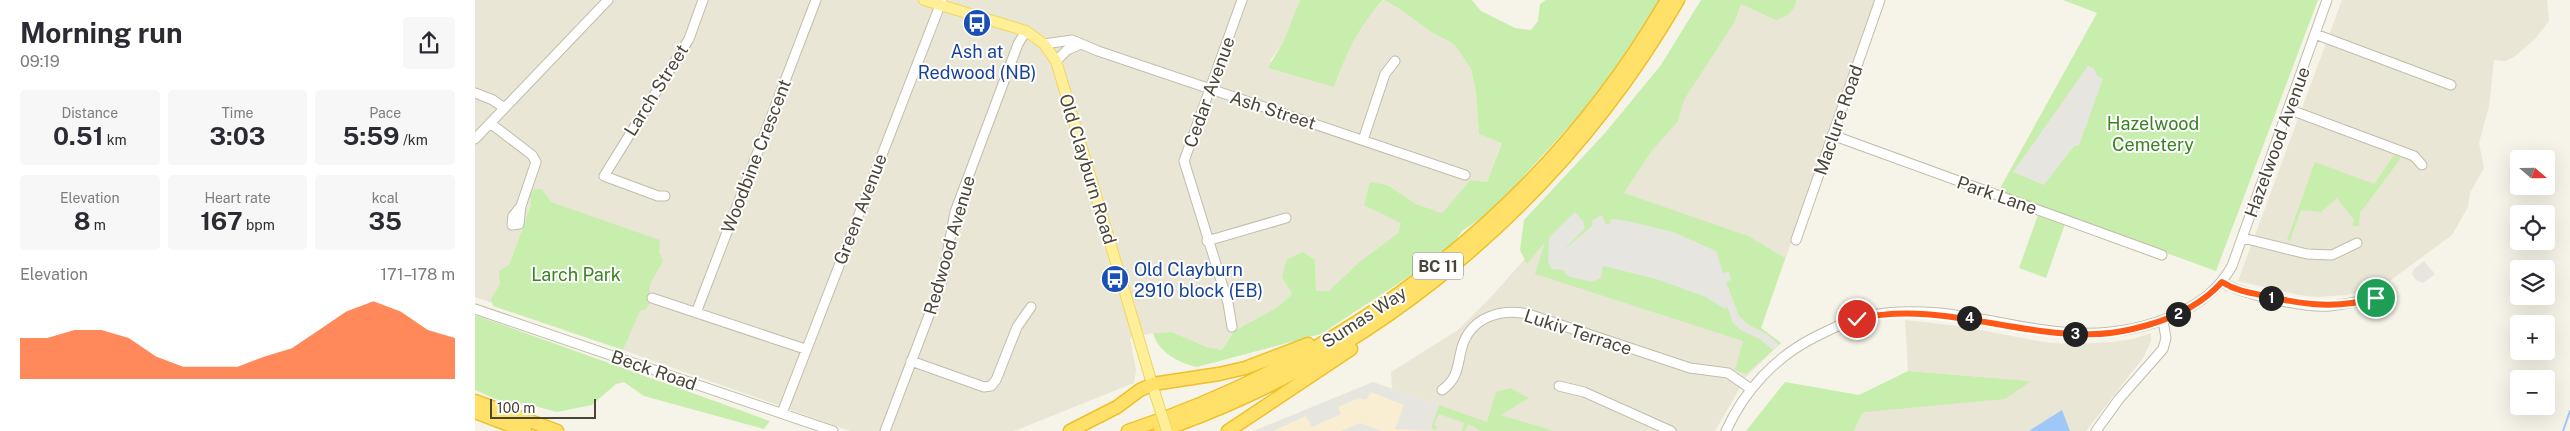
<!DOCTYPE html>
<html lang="en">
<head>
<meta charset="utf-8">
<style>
	:root { --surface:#fff; --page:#f7f7f7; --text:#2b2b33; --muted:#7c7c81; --accent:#ff5816 }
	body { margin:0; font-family:"Public Sans",sans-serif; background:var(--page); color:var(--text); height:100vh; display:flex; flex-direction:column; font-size:19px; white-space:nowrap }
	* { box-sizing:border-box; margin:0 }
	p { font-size:16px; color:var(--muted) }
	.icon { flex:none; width:28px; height:28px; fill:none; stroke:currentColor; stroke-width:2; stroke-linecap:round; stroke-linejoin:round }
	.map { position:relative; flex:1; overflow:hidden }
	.drawer { display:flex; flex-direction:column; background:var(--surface); width:475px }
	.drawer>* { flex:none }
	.needle { width:32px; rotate:110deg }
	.fabs { position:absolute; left:2035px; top:150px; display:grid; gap:10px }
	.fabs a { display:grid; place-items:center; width:45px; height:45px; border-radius:5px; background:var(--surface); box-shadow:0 5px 20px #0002; font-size:25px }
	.scale { position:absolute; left:15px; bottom:12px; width:106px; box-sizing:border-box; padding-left:5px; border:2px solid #4a4536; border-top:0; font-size:14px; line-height:18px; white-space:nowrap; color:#4a4536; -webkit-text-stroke:4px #fff; paint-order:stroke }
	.pin { position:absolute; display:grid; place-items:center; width:42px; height:42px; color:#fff; margin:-21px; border:2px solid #fff; border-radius:50%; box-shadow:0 1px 5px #0007 }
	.km { position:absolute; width:25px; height:25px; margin:-12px; border-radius:50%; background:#222; color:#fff; font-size:14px; line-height:25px; text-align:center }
	.round { display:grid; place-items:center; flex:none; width:52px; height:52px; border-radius:5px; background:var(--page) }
	.head { display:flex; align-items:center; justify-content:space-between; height:85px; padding:0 20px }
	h1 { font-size:28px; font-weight:700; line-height:38px }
	.stats { display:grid; grid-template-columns:repeat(3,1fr); gap:8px; height:85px; padding:5px 20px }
	.stats div { display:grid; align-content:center; border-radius:5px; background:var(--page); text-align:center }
	.stats b { font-size:25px; font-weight:700 }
	.stats small { font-size:14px; font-weight:400 }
	.stats p { font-size:14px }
	.chart { height:140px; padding:10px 20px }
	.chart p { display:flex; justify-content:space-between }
	.chart svg { width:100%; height:90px; margin-top:5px; fill:var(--accent); opacity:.7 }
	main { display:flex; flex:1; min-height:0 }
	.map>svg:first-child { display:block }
	.residential { fill:#eae6d6 }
	.commercial { fill:#f9eed2 }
	.green { fill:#c8eead }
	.parking { fill:#e7e5e0 }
	.water { fill:#9fc8f8 }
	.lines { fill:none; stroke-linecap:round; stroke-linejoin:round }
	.stream { stroke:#9fc8f8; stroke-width:2 }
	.minor-casing { stroke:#c2bda9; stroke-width:11 }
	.major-casing { stroke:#f0d75b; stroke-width:12 }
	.highway-casing { stroke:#eec02a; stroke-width:15 }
	.minor { stroke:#fff; stroke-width:9 }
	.major { stroke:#ffef98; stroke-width:10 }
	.highway { stroke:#ffe16a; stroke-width:12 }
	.major-bridge-casing { stroke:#f0d75b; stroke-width:12; stroke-linecap:butt }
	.major-bridge { stroke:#ffef98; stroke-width:10 }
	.route-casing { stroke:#fff; stroke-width:10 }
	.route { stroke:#ff5816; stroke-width:6 }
	.labels { text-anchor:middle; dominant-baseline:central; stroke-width:4; stroke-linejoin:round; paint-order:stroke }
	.shield { fill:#fff; stroke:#807d72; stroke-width:1 }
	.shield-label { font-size:16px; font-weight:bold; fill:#4a4536 }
	.transit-label { font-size:18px; fill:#164399; stroke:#fff }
	.street-label { font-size:18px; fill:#4a4536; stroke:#fff }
	.park-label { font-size:18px; fill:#3a8322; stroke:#fff }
</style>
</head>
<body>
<main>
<section class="drawer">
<div class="head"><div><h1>Morning run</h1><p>09:19</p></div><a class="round"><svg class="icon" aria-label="share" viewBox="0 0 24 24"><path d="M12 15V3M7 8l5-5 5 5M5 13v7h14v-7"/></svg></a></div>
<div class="stats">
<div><p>Distance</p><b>0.51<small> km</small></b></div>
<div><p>Time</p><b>3:03</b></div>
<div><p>Pace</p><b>5:59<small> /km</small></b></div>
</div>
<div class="stats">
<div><p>Elevation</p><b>8<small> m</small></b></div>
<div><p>Heart rate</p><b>167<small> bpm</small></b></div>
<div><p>kcal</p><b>35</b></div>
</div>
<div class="chart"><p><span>Elevation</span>171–178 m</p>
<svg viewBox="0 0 160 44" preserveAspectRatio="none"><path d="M0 44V24L10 24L20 20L30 20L40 24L50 33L60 38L70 38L80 38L90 33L100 29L110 20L120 11L130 6L140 11L150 20L160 24V44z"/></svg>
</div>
</section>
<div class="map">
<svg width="2095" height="431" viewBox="0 0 2095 431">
	<rect width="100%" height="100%" fill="#f6f3e8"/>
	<path class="residential" d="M0 0H825L808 42 795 61 859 87 875 46 890 20 909 0 925 9 956 32 979 44 996 69 1001 93 1004 134 1027 142 1012 182 995 180 967 213 941 204 926 195V223L923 233 883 263 854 291H841L840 260 828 252 812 259 817 294 803 307 759 331 747 350 732 347 697 332 678 333 655 338 661 370 659 383 539 431H375L148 350 184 244 58 199 20 304 0 297Z
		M1262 0H1402L1286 328 1306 343 1271 377 1240 431H955L964 405 917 389 916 372 983 330 1015 298 1074 232Z
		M1867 0H2072L2074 21 2060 39 2039 57 2030 61 2019 60 2014 106 2004 143 2009 168 1995 193 1993 207 1977 235 1916 280 1899 288 1872 295 1843 297 1824 295 1763 281Z
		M1430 320 1484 326 1574 343 1603 344 1638 342 1658 339 1676 333V341L1668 358 1611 431H1379L1386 415 1394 411 1555 381 1433 371Z"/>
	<path class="commercial" d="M898 382 964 405 955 431H777Z"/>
	<path class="green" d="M825 0H908C882 29 873 50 859 87L793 68 808 42Z
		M909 0H997L1006 11 1040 28 1056 30 1063 21 1065 4 1071 0H1185L1119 99 1036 190 1009 216 987 231 978 244 953 264 846 334 722 367C704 363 683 352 678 333L697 332 732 347 747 350 759 331 803 307 817 294 807 277 812 259 828 252 840 260 841 291H854L883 263 923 233 926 223 889 205 895 182 912 185 941 204 967 213 995 180 1012 182 1027 143 1004 134 1001 93 996 69 979 44 956 32 925 9Z
		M1226 0H1321C1320 12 1312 16 1301 20L1266 4 1260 21 1209 100 1203 121 1175 153 1149 193 1273 236 1310 258 1286 328 1306 343 1271 374 1260 370 1268 341 1060 274 1070 242 1052 264 1045 250 1049 220 1130 133 1186 65Z
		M1588 0H1843L1741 271 1523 192 1622 13Z
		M1919 155 1926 158 1885 213 1884 226H1877L1879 220 1862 198 1846 212 1826 210 1815 241 1812 240 1840 162 1899 184Z
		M59 189H67L76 202 185 240 184 252 188 261 175 284 174 304 171 309 165 311 148 350 18 306 16 299 25 284 24 271 34 265 56 205 55 196Z
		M1563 215 1590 224 1571 278 1544 268Z
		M0 315 295 421 289 429 169 396 149 382 141 384 117 405 82 412 52 404 39 407 0 390Z
		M1433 371 1556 381 1530 399 1391 412 1386 415 1379 431H1271L1310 382 1384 395Z
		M1035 388 1054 398 1026 415 1078 431H1006L993 424 990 431H987L989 423 964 414 959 425 962 427 961 430 956 428 964 405 1012 422 1021 392Z"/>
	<path class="parking" d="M1613 66 1619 68 1622 76 1628 79 1604 145 1599 146 1569 185 1538 172Z
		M1100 212 1108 221 1110 228 1087 252 1118 225 1116 221 1127 215 1131 224H1135L1136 219 1153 221 1198 232 1241 251 1248 273 1254 272 1256 280 1251 282 1264 316 1274 325 1292 334 1304 345 1298 350 1285 339 1267 331 1258 323 1252 306 1250 309 1231 297 1181 279 1128 266 1126 278 1117 282 1093 276 1088 270 1077 269 1073 262 1074 238Z
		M1949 261 1960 274 1948 283 1941 280 1937 274 1939 269Z
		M898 382 964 405 955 431 920 429 929 405 896 392 891 400 884 398 863 407 866 414 837 427 831 416 798 431H779Z
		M885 423 907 431H867Z"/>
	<path class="water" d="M1587 410 1595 431H1554Z"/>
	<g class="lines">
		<path class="stream" d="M2088 431 2095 411"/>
		<defs>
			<path id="minor" d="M1840 34 1976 85
				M569 44 597 40 623 51 990 175
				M581 61 592 50 606 44
				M0 93 18 100 29 108
				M1813 109 1939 156 1947 165
				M15 123 57 155 61 162 46 206 44 224 37 225 38 216 46 206
				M1357 135 1687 255
				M0 139 133 0
				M888 140 910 74 920 61
				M190 196H183L129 176 214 39 228 0
				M1768 238 1832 254 1857 255 1882 243
				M1321 240 1405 0
				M732 241 811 218
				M1747 282C1767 295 1831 308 1855 306 1875 304 1893 299 1912 296
				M177 298 330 349
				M0 309 358 431
				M221 313 341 0
				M757 327 753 303 709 161 767 0
				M436 361 509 387 516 386 521 380 542 327 556 307
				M1084 386 1109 392 1196 431
				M967 390C984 378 982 365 987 347 996 317 1026 308 1053 314L1215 368 1253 373 1276 389
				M307 413 467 0
				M410 431 467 281 480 212 543 44 551 31
				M1251 431C1269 391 1300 357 1340 337 1358 328 1376 319 1396 315 1502 296 1591 365 1702 314 1726 303 1744 289 1757 266L1852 0
				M1621 431 1644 399 1688 349 1691 338 1688 321"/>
			<path id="major" d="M449 0 551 31 569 44 581 61 681 397"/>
			<path id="highway" d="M0 401 82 431
				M0 412 50 431
				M595 431 642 407 665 390 678 384 744 374 770 368 833 344
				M653 431C878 356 1072 207 1192 0
				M685 431C903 356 1088 199 1203 0
				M753 431 876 349"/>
		</defs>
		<use href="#minor" class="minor-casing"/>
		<use href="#major" class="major-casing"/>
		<use href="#highway" class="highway-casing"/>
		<use href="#minor" class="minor"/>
		<use href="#major" class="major"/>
		<use href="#highway" class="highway"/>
		<defs>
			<path id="major-bridge" d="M681 397 692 431"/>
		</defs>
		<use href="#major-bridge" class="major-bridge-casing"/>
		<use href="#major-bridge" class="major-bridge"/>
	</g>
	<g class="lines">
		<defs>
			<path id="route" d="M1382 319C1463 300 1539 337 1620 334 1638 334 1655 330 1673 325 1701 317 1727 304 1747 282 1761 291 1775 293 1791 296 1829 305 1862 309 1901 298"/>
		</defs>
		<use href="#route" class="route-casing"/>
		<use href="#route" class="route"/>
	</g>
	<defs>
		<symbol id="bus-disc" viewBox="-11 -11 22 22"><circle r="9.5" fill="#1a4fb4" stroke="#fff"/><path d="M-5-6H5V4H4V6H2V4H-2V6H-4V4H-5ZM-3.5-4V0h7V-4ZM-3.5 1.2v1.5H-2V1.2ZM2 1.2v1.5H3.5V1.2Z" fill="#fff"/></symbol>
	</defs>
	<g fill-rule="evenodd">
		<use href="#bus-disc" x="486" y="7" width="32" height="32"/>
		<use href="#bus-disc" x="624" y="263" width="32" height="32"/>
	</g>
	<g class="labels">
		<rect class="shield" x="938" y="252.5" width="50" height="27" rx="4"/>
		<g class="shield-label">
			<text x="963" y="266">BC 11</text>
		</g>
		<g class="transit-label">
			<text x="502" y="51">Ash at<tspan x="502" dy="21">Redwood (NB)</tspan></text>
			<text x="659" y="269" text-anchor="start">Old Clayburn<tspan x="659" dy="21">2910 block (EB)</tspan></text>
		</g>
		<g class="street-label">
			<text transform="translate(181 90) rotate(-58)">Larch Street</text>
			<text transform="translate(734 92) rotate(-70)">Cedar Avenue</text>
			<text transform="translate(798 110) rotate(18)">Ash Street</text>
			<text transform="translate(1363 120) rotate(-71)">Maclure Road</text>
			<text transform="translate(1802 142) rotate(-70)">Hazelwood Avenue</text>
			<text transform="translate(281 156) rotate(-69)">Woodbine Crescent</text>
			<text transform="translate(613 169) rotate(73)">Old Clayburn Road</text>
			<text transform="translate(1522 195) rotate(19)">Park Lane</text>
			<text transform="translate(385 209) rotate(-69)">Green Avenue</text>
			<text transform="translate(474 245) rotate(-74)">Redwood Avenue</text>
			<text transform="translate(889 317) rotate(-33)">Sumas Way</text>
			<text transform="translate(1103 332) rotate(18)">Lukiv Terrace</text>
			<text transform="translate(179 370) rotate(19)">Beck Road</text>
		</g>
		<g class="park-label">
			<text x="1678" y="123">Hazelwood<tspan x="1678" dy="21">Cemetery</tspan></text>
			<text x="101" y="274">Larch Park</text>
		</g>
	</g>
</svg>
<div class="fabs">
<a><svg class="needle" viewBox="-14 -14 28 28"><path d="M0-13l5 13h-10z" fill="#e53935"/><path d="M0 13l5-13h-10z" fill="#7c7c81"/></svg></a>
<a><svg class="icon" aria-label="locate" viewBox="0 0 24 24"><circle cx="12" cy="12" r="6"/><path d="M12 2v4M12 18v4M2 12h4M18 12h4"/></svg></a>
<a><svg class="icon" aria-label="layers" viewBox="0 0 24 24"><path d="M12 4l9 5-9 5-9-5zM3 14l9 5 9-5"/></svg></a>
<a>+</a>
<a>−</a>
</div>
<div class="scale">100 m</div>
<div class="pin" style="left:1901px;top:298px;background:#1e9e55"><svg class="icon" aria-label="arrive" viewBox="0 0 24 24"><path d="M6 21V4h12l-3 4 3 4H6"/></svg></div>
<div class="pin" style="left:1382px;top:319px;background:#d93025"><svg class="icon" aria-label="check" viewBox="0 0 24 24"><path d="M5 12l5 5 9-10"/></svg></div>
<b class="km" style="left:1796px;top:298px">1</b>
<b class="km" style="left:1703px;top:314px">2</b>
<b class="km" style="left:1600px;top:334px">3</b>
<b class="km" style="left:1494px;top:318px">4</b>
</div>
</main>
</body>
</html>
